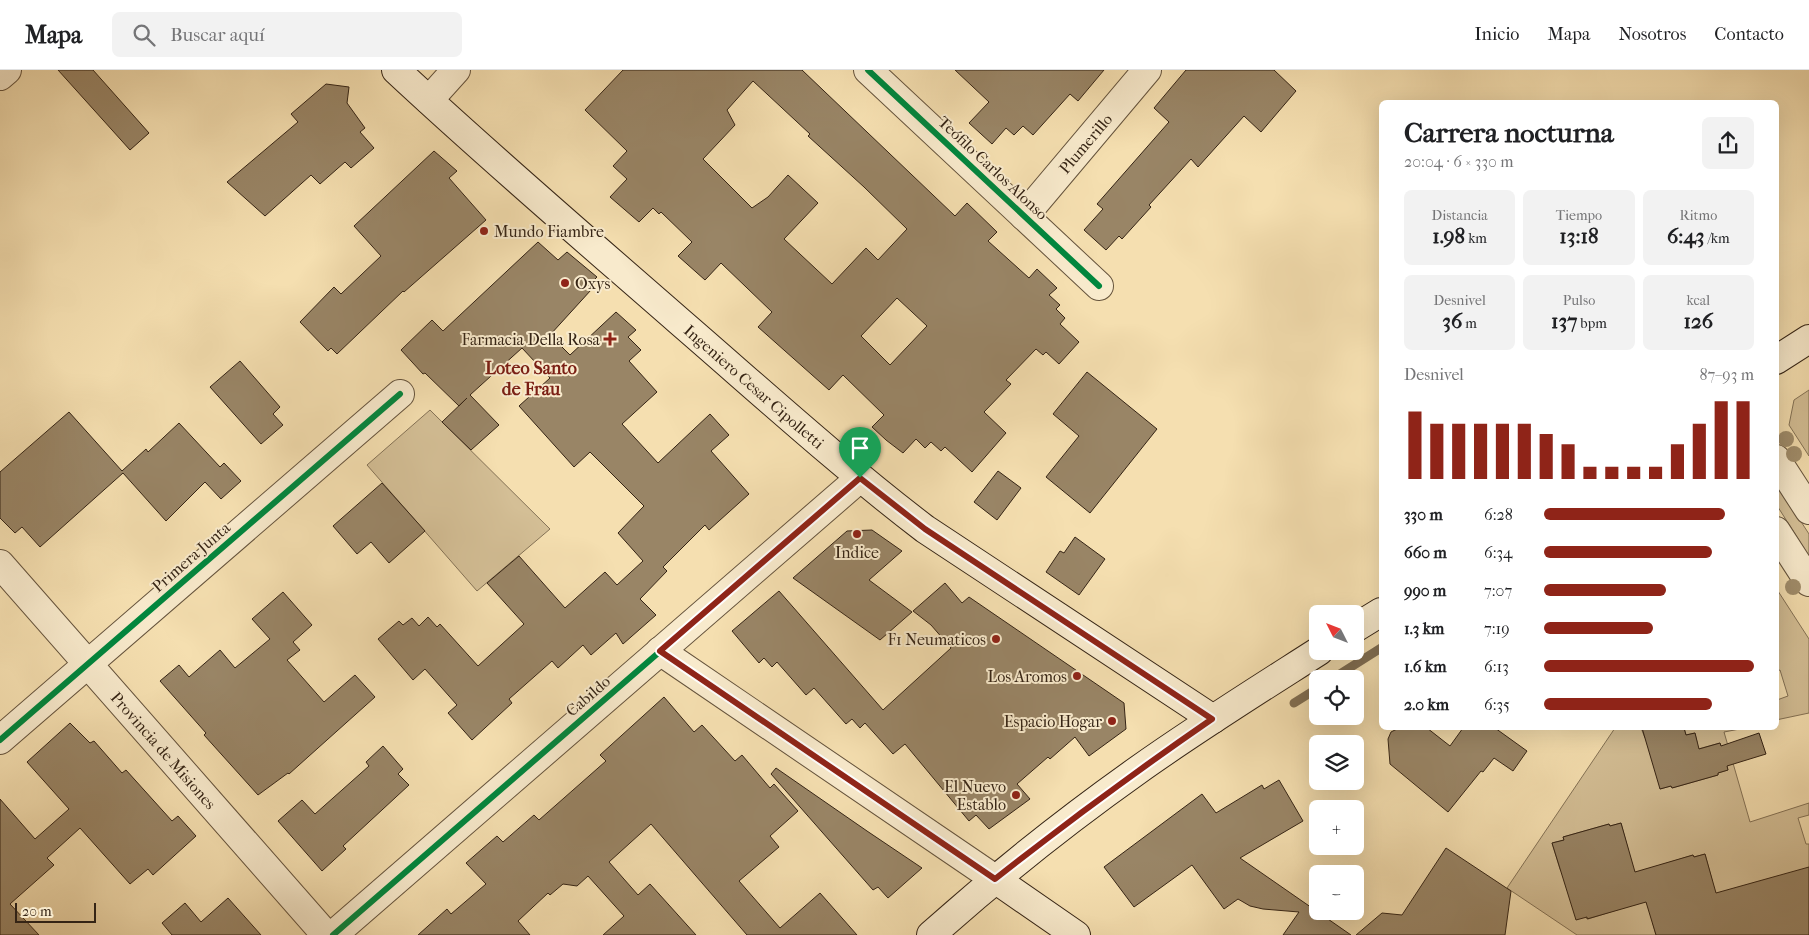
<!DOCTYPE html>
<html lang="es">
<head>
<meta charset="utf-8">
<style>
	:root { --surface:#fff; --page:#f2f2f2; --text:#202124; --muted:#757577; --line:#e0e0e0; --accent:#8f2418 }
	body { margin:0; font-family:"IM FELL French Canon",serif; background:var(--page); color:var(--text); height:100vh; display:flex; flex-direction:column; font-size:19px; white-space:nowrap }
	* { box-sizing:border-box; margin:0 }
	p { font-size:16px; color:var(--muted) }
	.icon { flex:none; width:28px; height:28px; fill:none; stroke:currentColor; stroke-width:2; stroke-linecap:round; stroke-linejoin:round }
	.map { position:relative; flex:1; overflow:hidden }
	.drawer { position:absolute; left:1379px; top:30px; width:400px; height:630px; display:flex; flex-direction:column; background:var(--surface); border-radius:8px; box-shadow:0 5px 20px #0002 }
	.drawer>* { flex:none }
	.needle { width:32px; rotate:312deg }
	.controls { position:absolute; left:1309px; top:535px; display:grid; gap:10px }
	.controls a { display:grid; place-items:center; width:55px; height:55px; border-radius:8px; background:var(--surface); box-shadow:0 5px 20px #0002; font-size:25px }
	.scale { position:absolute; left:15px; bottom:12px; width:81px; box-sizing:border-box; padding-left:5px; border:2px solid #352415; border-top:0; font-size:14px; line-height:18px; white-space:nowrap; color:#352415; -webkit-text-stroke:4px #f8eacc; paint-order:stroke }
	.pin { position:absolute; display:grid; place-items:center; width:42px; height:42px; color:#fff; margin:-51px -21px; border-radius:50% 50% 50% 0; rotate:-45deg; box-shadow:0 0 5px #0007 }
	.pin .icon { rotate:45deg }
	.round { display:grid; place-items:center; flex:none; width:52px; height:52px; border-radius:8px; background:var(--page) }
	.summary { display:flex; align-items:center; justify-content:space-between; height:85px; padding:0 25px }
	h1 { font-size:28px; font-weight:700; line-height:38px }
	.metrics { display:grid; grid-template-columns:repeat(3,1fr); gap:8px; height:85px; padding:5px 25px }
	.metrics div { display:grid; align-content:center; border-radius:8px; background:var(--page); text-align:center }
	.metrics b { font-size:21px; font-weight:700 }
	.metrics small { font-size:14px; font-weight:400 }
	.metrics p { font-size:14px }
	.chart { height:140px; padding:10px 25px }
	.chart p { display:flex; justify-content:space-between }
	.chart svg { width:100%; height:90px; margin-top:5px; stroke:var(--accent); stroke-width:6 }
	ul { padding:0 25px; list-style:none; font-size:16px }
	li { display:grid; grid-template-columns:80px 60px 1fr; align-items:center; height:38px }
	li i { height:12px; border-radius:6px; background:var(--accent) }
	header { display:flex; align-items:center; gap:30px; box-sizing:border-box; height:70px; padding:0 25px; background:var(--surface); border-bottom:1px solid var(--line) }
	header strong { font-size:24px }
	nav { display:flex; gap:28px; margin-inline-start:auto; font-size:18px }
	.search { width:350px; height:45px; background:var(--page); display:flex; align-items:center; gap:12px; box-sizing:border-box; padding:0 18px; border-radius:8px; color:var(--muted); font-size:19px }
	.map>svg:first-child { display:block }
	.green { fill:#d4bf96; stroke:#847256 }
	.lines { fill:none; stroke-linecap:round; stroke-linejoin:round }
	.stream { stroke:#816e52; stroke-width:9 }
	.building { fill:#998566; stroke:#352415; fill-rule:evenodd }
	.minor-casing { stroke:#65533c; stroke-width:30 }
	.secondary-casing { stroke:#352415; stroke-width:30 }
	.minor { stroke:#f8eacc; stroke-width:28 }
	.secondary { stroke:#f8eacc; stroke-width:28 }
	.cycleway-casing { stroke:#f8eacc; stroke-width:9 }
	.cycleway { stroke:#00873e; stroke-width:6 }
	.tree { fill:#a18e6c }
	.route-casing { stroke:#fff; stroke-width:10 }
	.route { stroke:#8f2418; stroke-width:6 }
	.poi-dot { fill:#8f2418; stroke:#f8eacc; stroke-width:2 }
	.labels { text-anchor:middle; dominant-baseline:central; stroke-width:4; stroke-linejoin:round; paint-order:stroke }
	.street-label { font-size:16px; fill:#352415; stroke:#f8eacc }
	.poi-label { font-size:16px; fill:#352415; stroke:#f8eacc; text-anchor:end }
	.neighbourhood-label { font-size:18px; font-weight:bold; fill:#7a1f14; stroke:#f8eacc }
</style>
</head>
<body>
<header>
<strong>Mapa</strong>
<div class="search"><svg class="icon" aria-label="search" viewBox="0 0 24 24"><circle cx="10" cy="10" r="6"/><path d="M15 15l6 6"/></svg>Buscar aquí</div>
<nav><a>Inicio</a><a>Mapa</a><a>Nosotros</a><a>Contacto</a></nav>
</header>
<div class="map">
<svg width="1809" height="865" viewBox="0 0 1809 865">
	<rect width="100%" height="100%" fill="#f5dfb0"/>
	<filter id="stains"><feTurbulence type="fractalNoise" baseFrequency=".004" numOctaves="4"/><feColorMatrix values="0 0 0 0 .2 0 0 0 0 .09 0 0 0 0 .02 0 0 0 .5 -.17"/></filter>
	<radialGradient id="worn" r=".72"><stop offset=".6" stop-color="#630" stop-opacity="0"/><stop offset="1" stop-color="#630" stop-opacity=".3"/></radialGradient>
	<path class="green" d="M1809 320V386L1789 355 1794 330Z
		M430 340 550 459 477 521 367 395Z
		M1776 413 1809 464V486L1776 434Z
		M1776 518 1809 569V643L1776 650 1777 630 1788 626 1780 600 1776 601Z
		M1615 658H1641L1645 668 1674 659 1660 719 1671 716 1672 718 1718 705V703L1728 700 1720 673 1691 681 1689 674 1697 672 1695 663 1686 665 1684 658H1745L1724 662 1750 752 1809 733V745L1798 748 1806 774H1809V800L1774 865 1684 819 1712 810 1705 784 1694 787 1693 785 1606 812 1628 779 1621 753 1610 756 1609 754 1563 767 1564 770 1552 773 1560 799 1588 849 1674 822 1653 854 1656 865H1577L1507 818Z"/>
	<g class="lines">
		<path class="stream" d="M1332 609 1381 578
			M1294 633 1318 618"/>
	</g>
	<path class="building" d="M58 0H93L149 63 130 80Z
		M623 0H802L955 146 967 133 997 162 988 171 1029 208 1037 199 1057 218 1049 225 1060 235 1056 239 1065 248 1060 254 1079 272 1059 294 1046 282 1043 285 1036 279 1006 310 1011 314 984 342 1006 363 972 402 945 377 941 381 931 372 925 378 916 369 903 383 886 370 872 357 884 345 843 305 829 320 758 257 772 242 721 193 705 210 678 186 692 172 661 142 659 144 653 138 639 152 610 127 627 109 613 96 627 81 585 40ZM753 11 810 64 808 66 864 117 907 159 878 190 866 178 832 214 784 169 818 133 788 105 768 127 752 138 703 89 735 55 727 40ZM897 228 927 256 890 295 861 266Z
		M955 0H1104L1078 31 1070 24 1033 65 1023 56 1014 65 1006 58 992 74 969 53 989 32Z
		M1186 0H1274L1296 21 1261 62 1244 46 1198 97 1191 89 1149 135 1151 137 1122 169 1119 166 1106 180 1084 160 1103 139 1097 134 1169 52 1154 38Z
		M326 14 349 17 347 33 365 58 360 62 374 78 351 98 345 92 320 114 311 105 265 146 227 112 298 52 291 44Z
		M434 81 457 101 449 108 486 150 404 222 403 221 337 284 331 278 328 281 300 252 334 217 341 224 381 186 354 156Z
		M538 172 558 190 567 182 597 207 587 217 591 220 550 265 570 285 616 242 636 260 628 267 641 280 629 291 657 322 622 354 658 393 710 344 729 365 711 381 749 424 709 460 705 455 663 497 667 501 640 529 656 545 623 574 616 563 591 585 583 575 558 598 552 591 509 629 512 633 472 670 448 643 457 635 425 599 413 610 378 569 399 551 403 555 412 548 419 556 428 547 437 557 440 554 478 596 524 554 487 513 519 486 565 538 605 502 617 515 643 491 618 463 644 436 590 382 574 397 519 336 550 308 522 278 470 325 499 355 471 380 442 352 467 328 459 336 425 303 423 304 401 280 432 250 443 261Z
		M240 291 280 337 273 344 283 355 261 374 210 317Z
		M1087 302 1157 359 1090 443 1046 407 1079 366 1053 344Z
		M69 342 122 401 146 379 148 382 179 353 220 397 224 393 241 411 221 429 205 412 166 451 123 403 40 477 22 457 15 463 0 448V402Z
		M998 401 1021 418 997 450 974 432Z
		M382 413 425 461 389 493 371 472 357 484 333 456Z
		M872 460 902 481 869 510 912 542 880 570 793 508 847 461Z
		M1075 467 1105 489 1079 525 1046 502 1060 481 1064 483Z
		M945 513 962 533 969 527 1124 633 1126 659 1089 686 1075 667 1050 689 1048 687 1017 714 1030 729 989 759 976 745 969 751 905 674 893 684 865 653 860 658 852 649 846 654 814 618 806 625 777 592 772 597 764 588 759 593 732 561 779 521 883 640 951 578 931 555 913 541Z
		M283 522 312 555 293 572 300 580 287 590 324 632 355 605 375 627 289 704 288 703 258 725 204 665 206 663 160 611 179 595 189 607 220 580 235 598 270 569 252 549Z
		M664 627 694 662 702 655 735 691 742 685 770 718 774 714 798 741 770 766 779 777 739 811 780 858 820 823 857 865H747L651 754 609 792 638 825 650 814 696 865H603L624 846 588 806 577 816 563 814 550 825 548 823 518 851 530 865H418L447 839 451 844 486 814 466 793 497 766 503 772 534 745 539 750 606 691 600 685Z
		M70 653 90 673 94 671 122 703 126 700 172 751 178 746 196 766 153 805 148 799 130 814 80 758 47 788 54 795 10 834 39 865H0V729L35 769 69 739 27 692Z
		M1399 658H1427L1450 676 1463 658H1495L1527 681 1513 701 1494 688 1483 702 1481 701 1448 742 1390 694 1388 669 1391 662Z
		M1642 658H1684L1686 665 1695 663 1699 679 1720 673 1721 676 1759 663 1766 684 1727 696 1728 700 1718 703V705L1672 718 1671 716 1660 719Z
		M383 676 403 699 398 704 409 715 343 776 346 779 322 801 278 751 302 730 315 744 369 696 366 692Z
		M776 698 867 761 922 798 888 828 878 817 873 820 771 704Z
		M1279 710 1303 751 1240 788 1351 865H1283L1299 842 1263 839 1250 836 1238 829 1224 839 1192 795 1134 837 1104 797 1202 724 1216 743 1262 715 1264 719Z
		M1621 753 1635 802 1693 785 1694 787 1705 784 1716 823 1809 797V865H1656L1646 832 1587 849V847L1576 850 1552 773 1564 770 1563 767 1609 754 1610 756Z
		M1446 778 1511 821 1505 865H1356L1382 843 1402 845Z
		M228 828 261 865H172L162 853 185 833 201 852Z"/>
	<g class="lines">
		<defs>
			<g id="minor">
				<path d="M868 0 1099 216"/>
				<path d="M0 6 7 0"/>
				<path d="M429 30 456 0"/>
				<path id="s1" d="M1024 146 1147 0"/>
				<path d="M1776 389 1809 440"/>
				<path d="M1776 461 1809 512"/>
				<path id="s2" d="M0 494 326 865"/>
				<path d="M660 581 995 809"/>
				<path d="M0 670 400 324"/>
				<path d="M333 865 860 408"/>
			</g>
			<g id="secondary">
				<path id="s3" d="M396 0C488 86 584 168 679 251 760 321 840 394 925 459L1213 649"/>
				<path d="M1776 290 1809 269"/>
				<path d="M1355 558 1381 542"/>
				<path d="M995 809 1076 865"/>
				<path d="M931 865C997 806 1066 751 1138 700 1197 658 1258 620 1319 581"/>
			</g>
		</defs>
		<use href="#minor" class="minor-casing"/>
		<use href="#secondary" class="secondary-casing"/>
		<use href="#minor" class="minor"/>
		<use href="#secondary" class="secondary"/>
		<defs>
			<path id="cycleway" d="M868 0 1099 216
				M660 581 995 809
				M0 670 400 324
				M333 865 860 408"/>
		</defs>
		<use href="#cycleway" class="cycleway-casing"/>
		<use href="#cycleway" class="cycleway"/>
	</g>
	<g class="tree">
		<circle cx="1786" cy="369" r="8"/>
		<circle cx="1794" cy="384" r="8"/>
		<circle cx="1793" cy="517" r="8"/>
	</g>
	<g class="lines">
		<defs>
			<path id="route" d="M860 408 925 459 1212 649C1138 700 1066 753 995 809L660 581Z"/>
		</defs>
		<use href="#route" class="route-casing"/>
		<use href="#route" class="route"/>
	</g>
	<g class="poi-dot">
		<circle cx="484" cy="161" r="5"/>
		<circle cx="565" cy="213" r="5"/>
		<path d="M607.5 261.5h5v5h5v5h-5v5h-5v-5h-5v-5h5z"/>
		<circle cx="857" cy="464" r="5"/>
		<circle cx="996" cy="569" r="5"/>
		<circle cx="1077" cy="606" r="5"/>
		<circle cx="1112" cy="651" r="5"/>
		<circle cx="1016" cy="725" r="5"/>
	</g>
	<g class="labels">
		<g class="street-label">
			<text stroke="none"><textPath href="#s1" startOffset="95">Plumerillo</textPath></text>
			<text transform="translate(993 98) rotate(43)">Teófilo Carlos Alonso</text>
			<text stroke="none"><textPath href="#s3" startOffset="478">Ingeniero Cesar Cipolletti</textPath></text>
			<text transform="translate(191 487) rotate(-41)">Primera Junta</text>
			<text transform="translate(588 626) rotate(-41)">Cabildo</text>
			<text stroke="none"><textPath href="#s2" startOffset="248">Provincia de Misiones</textPath></text>
		</g>
		<g class="poi-label">
			<text x="494" y="161" text-anchor="start">Mundo Fiambre</text>
			<text x="575" y="213" text-anchor="start">Oxys</text>
			<text x="600" y="269">Farmacia Della Rosa</text>
			<text x="857" y="482" text-anchor="middle">Indice</text>
			<text x="986" y="569">F1 Neumaticos</text>
			<text x="1067" y="606">Los Aromos</text>
			<text x="1102" y="651">Espacio Hogar</text>
			<text x="1006" y="716">El Nuevo<tspan x="1006" dy="18">Establo</tspan></text>
		</g>
		<g class="neighbourhood-label">
			<text x="531" y="298">Loteo Santo<tspan x="531" dy="21">de Frau</tspan></text>
		</g>
	</g>
	<rect width="100%" height="100%" filter="url(#stains)"/>
	<rect width="100%" height="100%" fill="url(#worn)"/>
</svg>
<div class="controls">
<a><svg class="needle" viewBox="-14 -14 28 28"><path d="M0-13l5 13h-10z" fill="#e53935"/><path d="M0 13l5-13h-10z" fill="#757577"/></svg></a>
<a><svg class="icon" aria-label="locate" viewBox="0 0 24 24"><circle cx="12" cy="12" r="6"/><path d="M12 2v4M12 18v4M2 12h4M18 12h4"/></svg></a>
<a><svg class="icon" aria-label="layers" viewBox="0 0 24 24"><path d="M12 4l9 5-9 5-9-5zM3 14l9 5 9-5"/></svg></a>
<a>+</a>
<a>−</a>
</div>
<div class="scale">20 m</div>
<div class="pin" style="left:860px;top:408px;background:#1e9e55"><svg class="icon" aria-label="arrive" viewBox="0 0 24 24"><path d="M6 21V4h12l-3 4 3 4H6"/></svg></div>
<section class="drawer">
<div class="summary"><div><h1>Carrera nocturna</h1><p>20:04 · 6 × 330 m</p></div><a class="round"><svg class="icon" aria-label="share" viewBox="0 0 24 24"><path d="M12 15V3M7 8l5-5 5 5M5 13v7h14v-7"/></svg></a></div>
<div class="metrics">
<div><p>Distancia</p><b>1.98<small> km</small></b></div>
<div><p>Tiempo</p><b>13:18</b></div>
<div><p>Ritmo</p><b>6:43<small> /km</small></b></div>
</div>
<div class="metrics">
<div><p>Desnivel</p><b>36<small> m</small></b></div>
<div><p>Pulso</p><b>137<small> bpm</small></b></div>
<div><p>kcal</p><b>126</b></div>
</div>
<div class="chart"><p><span>Desnivel</span>87–93 m</p>
<svg viewBox="0 0 160 44" preserveAspectRatio="none"><path d="M5 44V11M15 44V17M25 44V17M35 44V17M45 44V17M55 44V17M65 44V22M75 44V27M85 44V38M95 44V38M105 44V38M115 44V38M125 44V27M135 44V17M145 44V6M155 44V6"/></svg>
</div>
<ul>
<li><b>330 m</b>6:28<i style="width:86%"></i></li>
<li><b>660 m</b>6:34<i style="width:80%"></i></li>
<li><b>990 m</b>7:07<i style="width:58%"></i></li>
<li><b>1.3 km</b>7:19<i style="width:52%"></i></li>
<li><b>1.6 km</b>6:13<i style="width:100%"></i></li>
<li><b>2.0 km</b>6:35<i style="width:80%"></i></li>
</ul>
</section>
</div>
</body>
</html>
